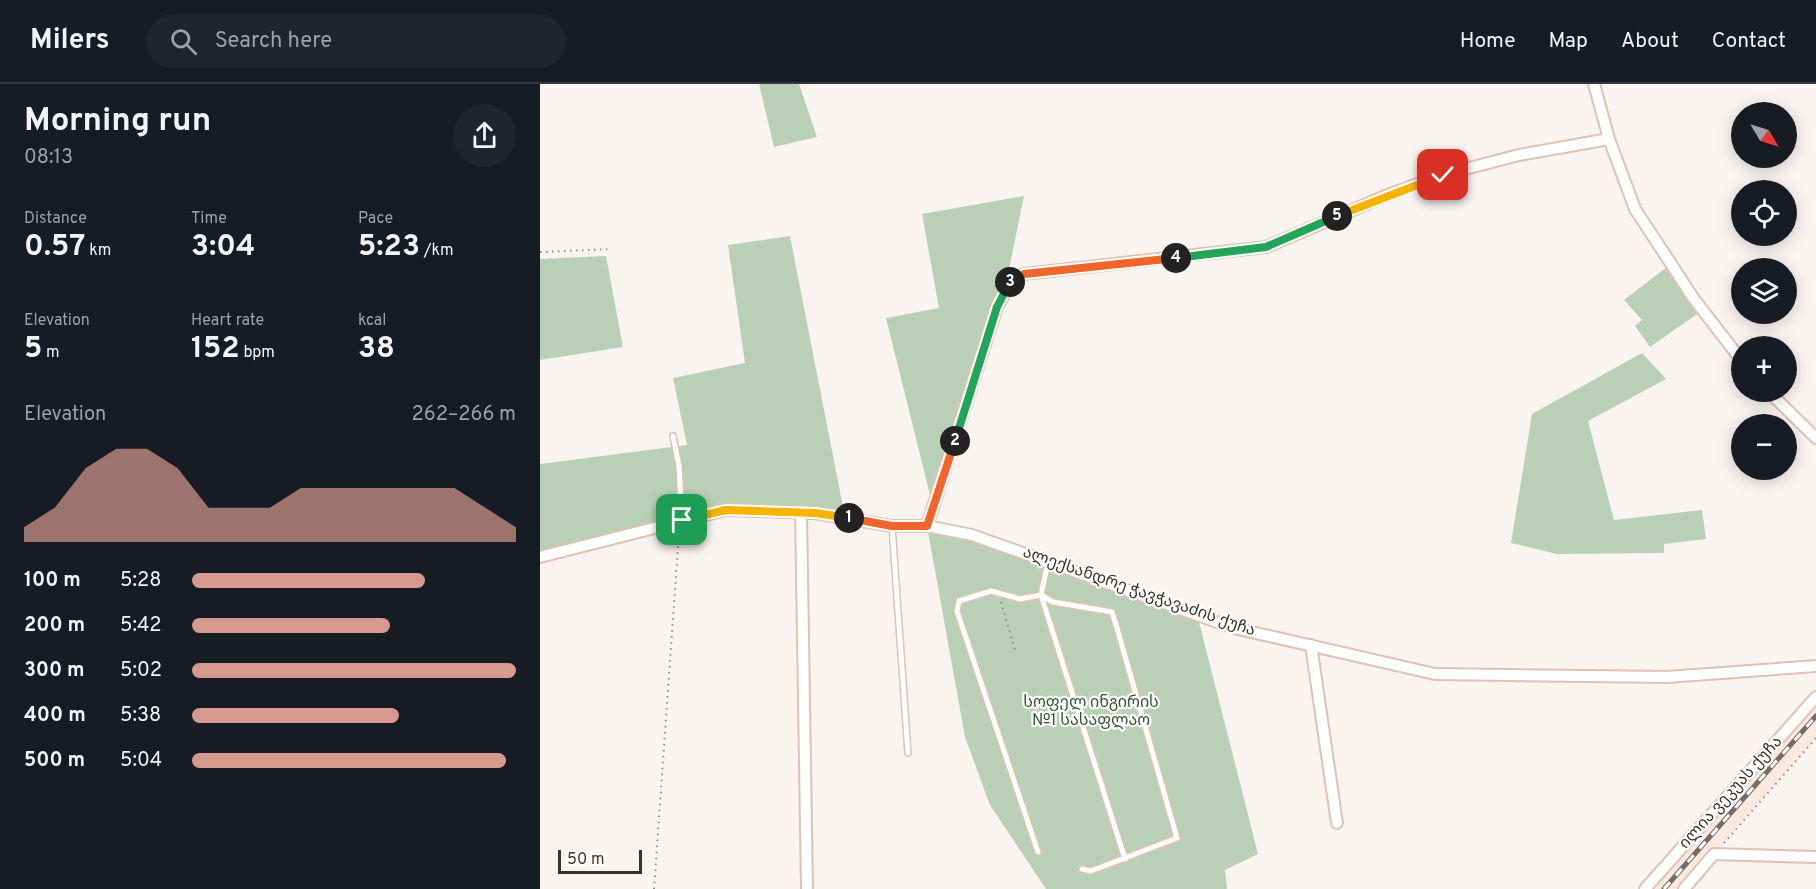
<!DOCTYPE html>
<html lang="en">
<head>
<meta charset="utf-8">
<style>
	:root { --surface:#171b24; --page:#20242c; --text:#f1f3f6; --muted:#9ea1a6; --line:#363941; --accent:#d6998e }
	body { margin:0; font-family:Overpass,"Noto Sans Georgian",sans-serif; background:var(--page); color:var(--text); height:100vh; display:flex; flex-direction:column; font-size:22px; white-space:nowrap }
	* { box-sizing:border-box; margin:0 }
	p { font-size:20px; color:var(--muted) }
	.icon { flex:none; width:33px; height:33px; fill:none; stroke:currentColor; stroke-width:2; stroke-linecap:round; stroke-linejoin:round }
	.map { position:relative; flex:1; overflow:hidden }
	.sheet { display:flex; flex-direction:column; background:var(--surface); width:540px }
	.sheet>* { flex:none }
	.needle { width:39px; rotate:128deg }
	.controls { position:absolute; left:1191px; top:18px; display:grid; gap:12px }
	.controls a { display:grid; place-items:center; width:66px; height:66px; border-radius:50%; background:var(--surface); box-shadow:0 3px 15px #0003; font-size:30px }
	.scale { position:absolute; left:18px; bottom:15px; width:84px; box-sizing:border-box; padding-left:6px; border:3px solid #3e322c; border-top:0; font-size:16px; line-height:21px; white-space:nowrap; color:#3e322c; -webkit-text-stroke:4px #fff; paint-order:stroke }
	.pin { position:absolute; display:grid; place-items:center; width:51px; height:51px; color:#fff; margin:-26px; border-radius:12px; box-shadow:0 3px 9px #0006 }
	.km { position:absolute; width:30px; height:30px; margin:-15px; border-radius:50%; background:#222; color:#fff; font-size:16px; line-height:30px; text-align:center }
	.round { display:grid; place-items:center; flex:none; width:63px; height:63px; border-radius:32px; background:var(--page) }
	.summary { display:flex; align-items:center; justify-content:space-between; height:102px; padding:0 24px }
	h1 { font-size:33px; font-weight:700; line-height:45px }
	.metrics { display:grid; grid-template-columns:repeat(3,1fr); gap:9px; height:102px; padding:6px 24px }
	.metrics div { display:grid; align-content:center }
	.metrics b { font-size:30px; font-weight:700 }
	.metrics small { font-size:16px; font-weight:400 }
	.metrics p { font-size:16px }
	.chart { height:168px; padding:12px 24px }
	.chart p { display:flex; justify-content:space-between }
	.chart svg { width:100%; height:108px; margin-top:6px; fill:var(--accent); opacity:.7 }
	ul { padding:0 24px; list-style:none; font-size:20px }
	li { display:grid; grid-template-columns:96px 72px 1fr; align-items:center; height:45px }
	li i { height:15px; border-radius:8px; background:var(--accent) }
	header { display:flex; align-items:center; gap:36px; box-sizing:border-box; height:84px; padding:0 30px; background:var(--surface); border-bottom:2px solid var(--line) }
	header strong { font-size:28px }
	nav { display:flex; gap:33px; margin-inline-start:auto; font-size:21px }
	.search { width:420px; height:54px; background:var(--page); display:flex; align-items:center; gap:15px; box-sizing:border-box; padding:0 21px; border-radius:33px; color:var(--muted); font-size:22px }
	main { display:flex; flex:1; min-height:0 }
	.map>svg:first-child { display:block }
	.built { fill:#f9e9e1 }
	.green { fill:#b9d0b6 }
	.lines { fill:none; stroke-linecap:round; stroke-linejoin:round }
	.lane-casing { stroke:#e1c1b1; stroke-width:8 }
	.street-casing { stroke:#e1c1b1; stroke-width:14 }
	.path { stroke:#948b87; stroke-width:2; stroke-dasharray:1.5 4.5; stroke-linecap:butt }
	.lane { stroke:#fff; stroke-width:5 }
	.street { stroke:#fff; stroke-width:10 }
	.rail-casing { stroke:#766c67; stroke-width:5 }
	.rail { stroke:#fff; stroke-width:3; stroke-dasharray:9; stroke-linecap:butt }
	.split-1-casing { stroke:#fff; stroke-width:12 }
	.split-2-casing { stroke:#fff; stroke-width:12 }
	.split-3-casing { stroke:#fff; stroke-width:12 }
	.split-4-casing { stroke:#fff; stroke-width:12 }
	.split-5-casing { stroke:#fff; stroke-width:12 }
	.split-6-casing { stroke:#fff; stroke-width:12 }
	.split-1 { stroke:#f5b400; stroke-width:8 }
	.split-2 { stroke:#f0652b; stroke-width:8 }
	.split-3 { stroke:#22a559; stroke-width:8 }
	.split-4 { stroke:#f0652b; stroke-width:8 }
	.split-5 { stroke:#22a559; stroke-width:8 }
	.split-6 { stroke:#f5b400; stroke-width:8 }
	.labels { text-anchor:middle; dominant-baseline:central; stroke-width:4.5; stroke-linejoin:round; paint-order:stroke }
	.street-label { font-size:16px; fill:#3e322c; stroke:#fff }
	.park-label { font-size:16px; fill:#2f582b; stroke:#fff }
</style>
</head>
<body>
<header>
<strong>Milers</strong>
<div class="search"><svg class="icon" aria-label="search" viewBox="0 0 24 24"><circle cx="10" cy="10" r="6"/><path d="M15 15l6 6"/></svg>Search here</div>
<nav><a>Home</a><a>Map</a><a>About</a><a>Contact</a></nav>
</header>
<main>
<section class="sheet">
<div class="summary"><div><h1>Morning run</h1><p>08:13</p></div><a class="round"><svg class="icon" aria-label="share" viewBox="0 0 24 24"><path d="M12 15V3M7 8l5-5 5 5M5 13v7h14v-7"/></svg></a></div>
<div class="metrics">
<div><p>Distance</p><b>0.57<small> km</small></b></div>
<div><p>Time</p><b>3:04</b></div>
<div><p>Pace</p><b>5:23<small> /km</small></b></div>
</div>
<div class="metrics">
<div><p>Elevation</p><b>5<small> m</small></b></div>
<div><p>Heart rate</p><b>152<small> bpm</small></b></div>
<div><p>kcal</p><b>38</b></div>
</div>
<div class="chart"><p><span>Elevation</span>262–266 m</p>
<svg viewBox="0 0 160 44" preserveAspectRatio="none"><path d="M0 44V38L10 30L20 14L30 6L40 6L50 14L60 30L70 30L80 30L90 22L100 22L110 22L120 22L130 22L140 22L150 30L160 38V44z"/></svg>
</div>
<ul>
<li><b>100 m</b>5:28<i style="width:72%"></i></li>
<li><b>200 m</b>5:42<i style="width:61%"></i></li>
<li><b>300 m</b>5:02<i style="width:100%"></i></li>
<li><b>400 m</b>5:38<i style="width:64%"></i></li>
<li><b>500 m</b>5:04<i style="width:97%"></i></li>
</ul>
</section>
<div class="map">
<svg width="1276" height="805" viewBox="0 0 1276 805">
	<rect width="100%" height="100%" fill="#faf4f1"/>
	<path class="built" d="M1276 613V654L1144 805H1105Z"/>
	<path class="green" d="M219 0H259L277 53 234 63Z
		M484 112 465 205 394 427 346 234 399 224 382 130Z
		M250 152 305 433 186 426 0 473V380L147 361 133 294 205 279 188 161Z
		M66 172 83 263 0 276V175Z
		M1131 180 1163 226 1110 263 1095 242 1102 236 1084 216Z
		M1102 269 1126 295 1048 337 1074 436 1162 426 1166 455 1124 460V469L1017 470 971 459 992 330Z
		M387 442 432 451 657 530 718 770 685 786 687 805H506L450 721 425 653Z"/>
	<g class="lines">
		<defs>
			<path id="lane" d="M133 352 139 382 142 436
				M352 442 368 669
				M508 478 501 511 585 775
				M498 768 417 527 419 517 451 507 480 515 501 511 513 518 572 528 577 544 637 754 551 787 542 785"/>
			<path id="street" d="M1054 0 1069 55 1095 125 1154 215 1202 277
				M1229 308 1276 354
				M261 428 267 805
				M387 442 457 223 472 196 484 190 726 163 850 110 902 91 979 71 1069 55
				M0 473 186 426 275 429 352 442H387L432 451 694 544 895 590 1127 593 1276 582
				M771 561 797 739
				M1105 805 1276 613
				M1144 805 1174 770 1276 773"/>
		</defs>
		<use href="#lane" class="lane-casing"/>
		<use href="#street" class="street-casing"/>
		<path class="path" d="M0 168 71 165
			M461 518 475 566
			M1184 759 1276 654
			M114 805 139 449"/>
		<use href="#lane" class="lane"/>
		<use href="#street" class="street"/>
		<defs>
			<path id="rail" d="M1124 805 1276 632"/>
		</defs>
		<use href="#rail" class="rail-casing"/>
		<use href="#rail" class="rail"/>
	</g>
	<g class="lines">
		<defs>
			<path id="split-1" d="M142 436 186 426 275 429 309 434"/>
			<path id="split-2" d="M309 434 352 442H387L415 357"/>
			<path id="split-3" d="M415 357 457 223 470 198"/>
			<path id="split-4" d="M470 198 484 190 636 174"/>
			<path id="split-5" d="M636 174 726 163 797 132"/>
			<path id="split-6" d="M797 132 903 91"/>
		</defs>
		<use href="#split-1" class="split-1-casing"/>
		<use href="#split-2" class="split-2-casing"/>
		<use href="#split-3" class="split-3-casing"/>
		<use href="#split-4" class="split-4-casing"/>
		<use href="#split-5" class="split-5-casing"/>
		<use href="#split-6" class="split-6-casing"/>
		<use href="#split-1" class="split-1"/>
		<use href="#split-2" class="split-2"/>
		<use href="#split-3" class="split-3"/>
		<use href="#split-4" class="split-4"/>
		<use href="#split-5" class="split-5"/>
		<use href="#split-6" class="split-6"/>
	</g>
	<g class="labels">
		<g class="street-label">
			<text transform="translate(599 508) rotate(19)">ალექსანდრე ჭავჭავაძის ქუჩა</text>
			<text transform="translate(1191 709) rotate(-48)">ილია ვეკუას ქუჩა</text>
		</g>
		<g class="park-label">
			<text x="551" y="619">სოფელ ინგირის<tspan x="551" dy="18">№1 სასაფლაო</tspan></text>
		</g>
	</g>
</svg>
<div class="controls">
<a><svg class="needle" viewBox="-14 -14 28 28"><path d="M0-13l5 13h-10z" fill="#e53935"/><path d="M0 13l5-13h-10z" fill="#9ea1a6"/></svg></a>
<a><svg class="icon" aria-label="locate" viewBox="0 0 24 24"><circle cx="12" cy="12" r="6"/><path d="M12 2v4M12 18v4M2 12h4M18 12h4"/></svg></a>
<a><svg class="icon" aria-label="layers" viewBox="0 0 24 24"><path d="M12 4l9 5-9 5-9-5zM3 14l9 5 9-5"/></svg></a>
<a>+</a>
<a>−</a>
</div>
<div class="scale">50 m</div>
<div class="pin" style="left:142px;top:436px;background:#1e9e55"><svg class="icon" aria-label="arrive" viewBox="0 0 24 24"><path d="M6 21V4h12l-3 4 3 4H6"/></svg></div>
<div class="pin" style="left:903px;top:91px;background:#d93025"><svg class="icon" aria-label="check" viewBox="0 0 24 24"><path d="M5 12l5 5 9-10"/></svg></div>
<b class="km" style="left:309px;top:434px">1</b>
<b class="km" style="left:415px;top:357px">2</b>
<b class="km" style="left:470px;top:198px">3</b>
<b class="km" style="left:636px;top:174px">4</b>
<b class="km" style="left:797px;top:132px">5</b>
</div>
</main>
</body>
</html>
